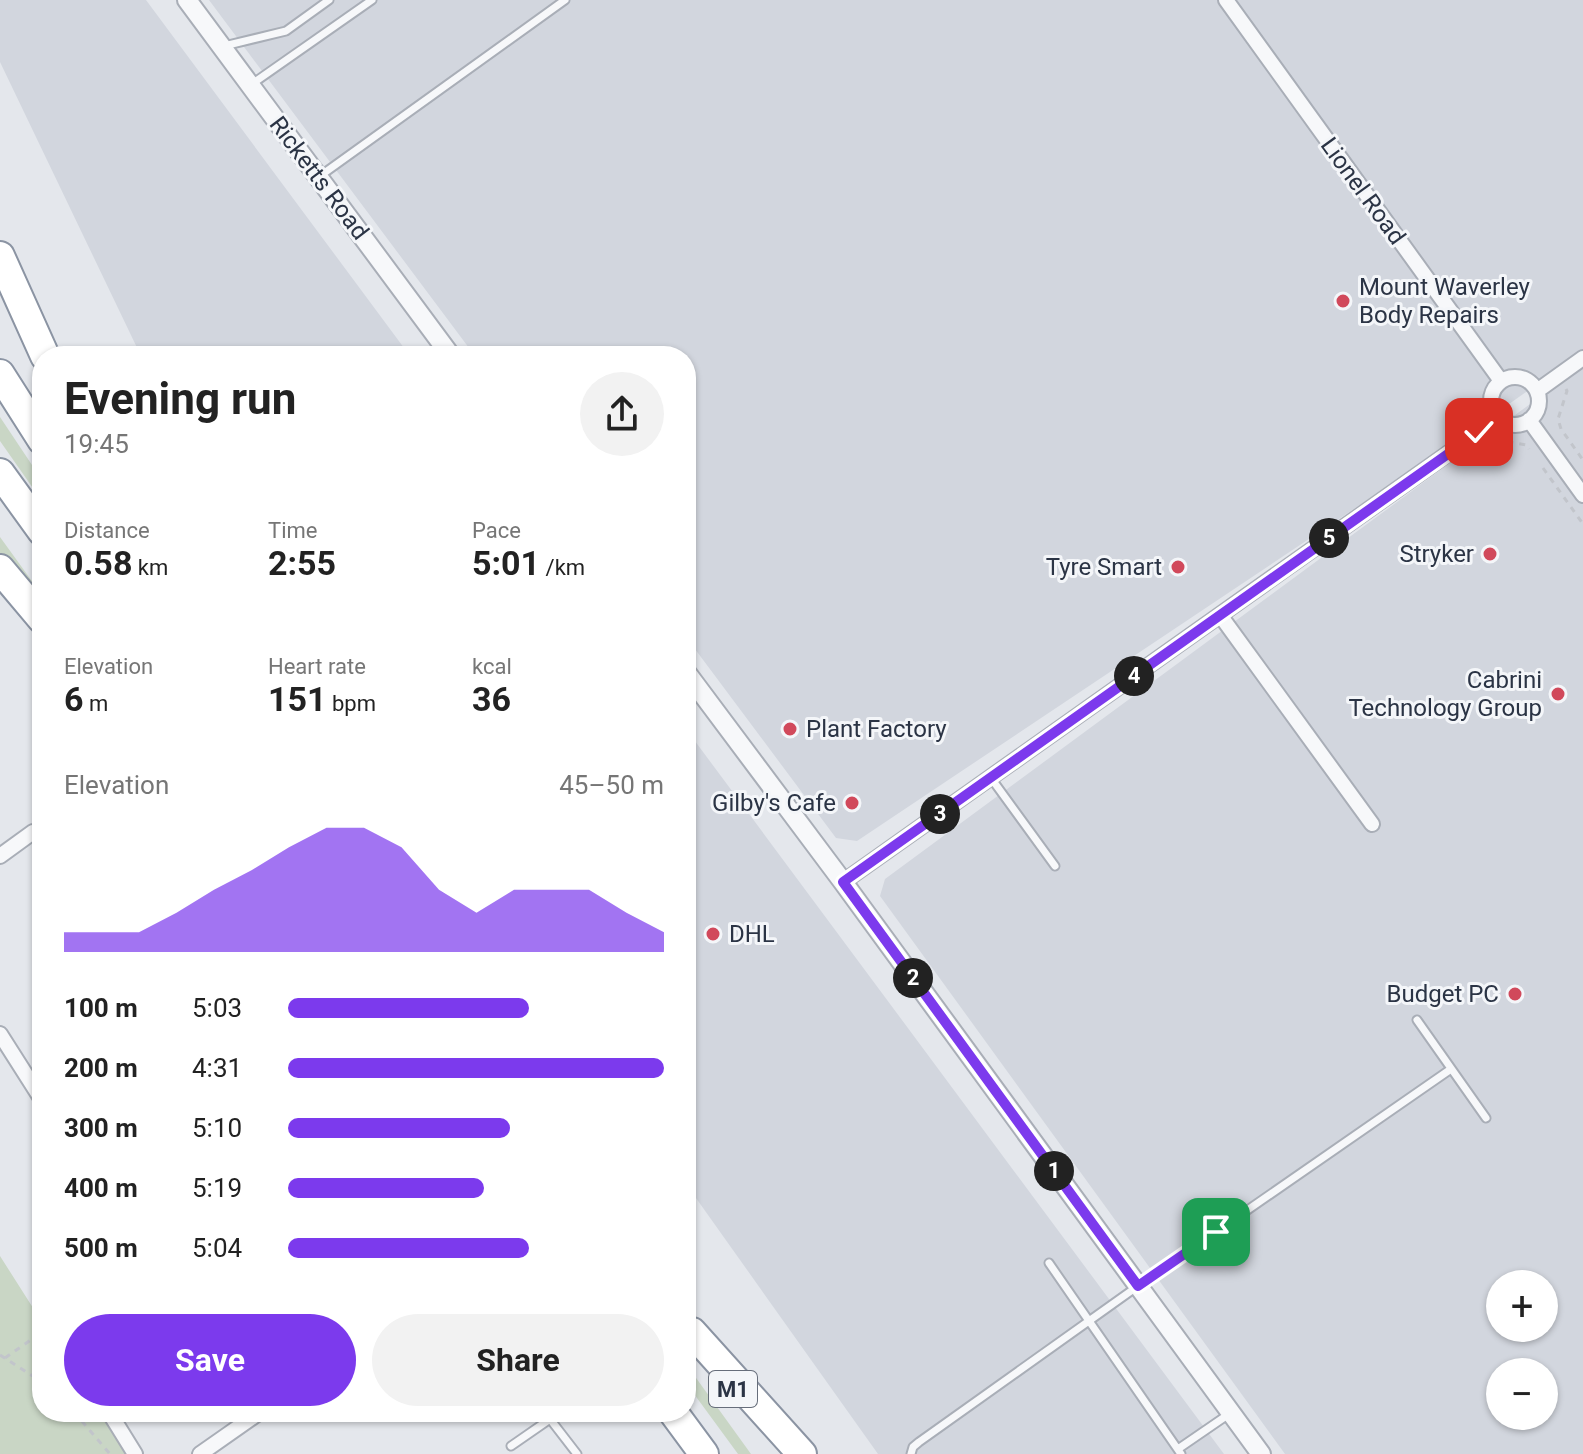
<!DOCTYPE html>
<html lang="en">
<head>
<meta charset="utf-8">
<style>
	:root { --surface:#fff; --page:#f2f2f2; --text:#222; --muted:#767676; --accent:#7c3aed }
	body { margin:0; font-family:Roboto,sans-serif; background:var(--page); color:var(--text); height:100vh; display:flex; flex-direction:column; font-size:30px; white-space:nowrap }
	* { box-sizing:border-box; margin:0 }
	p { font-size:26px; color:var(--muted) }
	.icon { flex:none; width:44px; height:44px; fill:none; stroke:currentColor; stroke-width:2; stroke-linecap:round; stroke-linejoin:round }
	.map { position:relative; flex:1; overflow:hidden }
	.panel { position:absolute; left:32px; top:346px; width:664px; height:1076px; display:flex; flex-direction:column; background:var(--surface); border-radius:32px; box-shadow:0 2px 6px #0004 }
	.panel>* { flex:none }
	.controls { position:absolute; left:1486px; top:1270px; display:grid; gap:16px }
	.controls a { display:grid; place-items:center; width:72px; height:72px; border-radius:50%; background:var(--surface); box-shadow:0 2px 6px #0004; font-size:40px }
	.pin { position:absolute; display:grid; place-items:center; width:68px; height:68px; color:#fff; margin:-34px; border-radius:16px; box-shadow:0 4px 12px #0006 }
	.km { position:absolute; width:40px; height:40px; margin:-20px; border-radius:50%; background:#222; color:#fff; font-size:22px; line-height:40px; text-align:center }
	.round { display:grid; place-items:center; flex:none; width:84px; height:84px; border-radius:42px; background:var(--page) }
	.overview { display:flex; align-items:center; justify-content:space-between; height:136px; padding:0 32px }
	h1 { font-size:44px; font-weight:700; line-height:60px }
	.figures { display:grid; grid-template-columns:repeat(3,1fr); gap:12px; height:136px; padding:8px 32px }
	.figures div { display:grid; align-content:center }
	.figures b { font-size:34px; font-weight:700 }
	.figures small { font-size:22px; font-weight:400 }
	.figures p { font-size:22px }
	.chart { height:224px; padding:16px 32px }
	.chart p { display:flex; justify-content:space-between }
	.chart svg { width:100%; height:144px; margin-top:8px; fill:var(--accent); opacity:.7 }
	.button { display:flex; gap:16px; margin-top:auto; padding:16px 32px }
	.button a { flex:1; height:92px; border-radius:48px; background:var(--accent); color:#fff; font-size:32px; font-weight:700; line-height:92px; text-align:center }
	.button a+a { background:var(--page); color:var(--text) }
	ul { padding:0 32px; list-style:none; font-size:26px }
	li { display:grid; grid-template-columns:128px 96px 1fr; align-items:center; height:60px }
	li i { height:20px; border-radius:10px; background:var(--accent) }
	.map>svg:first-child { display:block }
	.built { fill:#d2d6de; fill-rule:evenodd }
	.green { fill:#c9d6c5 }
	.lines { fill:none; stroke-linecap:round; stroke-linejoin:round }
	.service-casing { stroke:#a9aeb7; stroke-width:11 }
	.minor-casing { stroke:#a9aeb7; stroke-width:18 }
	.tertiary-casing { stroke:#a9aeb7; stroke-width:22 }
	.motorway-casing { stroke:#8b94a3; stroke-width:32 }
	.path { stroke:#c2c5cb; stroke-width:3; stroke-dasharray:6 6; stroke-linecap:butt }
	.service { stroke:#f7f8fa; stroke-width:7 }
	.minor { stroke:#f7f8fa; stroke-width:14 }
	.tertiary { stroke:#f7f8fa; stroke-width:18 }
	.motorway { stroke:#fff; stroke-width:28 }
	.route-casing { stroke:#fff; stroke-width:16 }
	.route { stroke:#7c3aed; stroke-width:10 }
	.poi-dot { fill:#d1495b; stroke:#f4f6f9; stroke-width:3 }
	.labels { text-anchor:middle; dominant-baseline:central; stroke-width:6; stroke-linejoin:round; paint-order:stroke }
	.shield { fill:#f4f6f9; stroke:#676e7b; stroke-width:2 }
	.shield-label { font-size:22px; font-weight:bold; fill:#2b3445 }
	.street-label { font-size:24px; fill:#2b3445; stroke:#f4f6f9 }
	.poi-label { font-size:24px; fill:#2b3445; stroke:#f4f6f9; text-anchor:end }
</style>
</head>
<body>
<div class="map">
<svg width="1583" height="1454" viewBox="0 0 1583 1454">
	<rect width="100%" height="100%" fill="#e4e7ec"/>
	<path class="built" d="M0 0H146L410 356H141L0 62Z
		M209 0H1583V352L1475 428 857 841 836 838 686 637V356H475Z
		M1583 365V1454H1285L880 896 885 879ZM1500 1284H1544V1328H1500ZM1500 1372H1544V1416H1500Z
		M686 729 1224 1454H878L686 1184Z"/>
	<path class="green" d="M0 417 42 480V501L0 441Z
		M0 537 42 595V603L0 557Z
		M0 1256 42 1322V1412H99L126 1454H0Z
		M686 1364 751 1454H738L686 1383Z"/>
	<g class="lines">
		<defs>
			<path id="service" d="M224 46 286 31 329 0
				M252 84 372 0
				M320 176 565 0
				M991 778 1055 866
				M1417 1020 1486 1118
				M1049 1263 1181 1454
				M511 1446 550 1419 577 1454
				M1178 1449 1229 1414
				M911 1454 913 1447 919 1442 1138 1286 1451 1069"/>
			<path id="minor" d="M1226 0 1501 381
				M1491 401a24 24 0 1 1 48 0a24 24 0 1 1-48 0Z
				M1537 391 1583 358
				M1529 420 1583 495
				M1220 615 1372 824
				M0 856 33 832
				M843 882 1498 418
				M0 1034 42 1100
				M109 1412 135 1454
				M200 1454 260 1412"/>
			<path id="tertiary" d="M187 0 451 356
				M686 672 843 882 1261 1454"/>
			<path id="motorway" d="M0 256 45 356
				M0 374 42 440
				M0 473 42 531
				M0 569 42 619
				M692 1332 802 1454
				M673 1412 704 1454"/>
		</defs>
		<use href="#service" class="service-casing"/>
		<use href="#minor" class="minor-casing"/>
		<use href="#tertiary" class="tertiary-casing"/>
		<use href="#motorway" class="motorway-casing"/>
		<path class="path" d="M1566 389 1567 391 1558 419 1561 429 1583 460
			M1487 443 1489 446 1498 440 1527 445 1529 449
			M1543 468 1583 524
			M0 1355 42 1382
			M5 1358 42 1332
			M74 1412 110 1454"/>
		<use href="#service" class="service"/>
		<use href="#minor" class="minor"/>
		<use href="#tertiary" class="tertiary"/>
		<use href="#motorway" class="motorway"/>
	</g>
	<g class="lines">
		<defs>
			<path id="route" d="M1216 1232 1138 1286 843 882 1479 432"/>
		</defs>
		<use href="#route" class="route-casing"/>
		<use href="#route" class="route"/>
	</g>
	<g class="poi-dot">
		<circle cx="1343" cy="301" r="8"/>
		<circle cx="1490" cy="554" r="8"/>
		<circle cx="1178" cy="567" r="8"/>
		<circle cx="1558" cy="694" r="8"/>
		<circle cx="790" cy="729" r="8"/>
		<circle cx="852" cy="803" r="8"/>
		<circle cx="713" cy="934" r="8"/>
		<circle cx="1515" cy="994" r="8"/>
	</g>
	<g class="labels">
		<rect class="shield" x="709" y="1371" width="48" height="36" rx="6"/>
		<g class="shield-label">
			<text x="733" y="1389">M1</text>
		</g>
		<g class="street-label">
			<text transform="translate(319 178) rotate(53)">Ricketts Road</text>
			<text transform="translate(1363 191) rotate(54)">Lionel Road</text>
		</g>
		<g class="poi-label">
			<text x="1359" y="287" text-anchor="start">Mount Waverley<tspan x="1359" dy="28">Body Repairs</tspan></text>
			<text x="1474" y="554">Stryker</text>
			<text x="1162" y="567">Tyre Smart</text>
			<text x="1542" y="680">Cabrini<tspan x="1542" dy="28">Technology Group</tspan></text>
			<text x="806" y="729" text-anchor="start">Plant Factory</text>
			<text x="836" y="803">Gilby's Cafe</text>
			<text x="729" y="934" text-anchor="start">DHL</text>
			<text x="1499" y="994">Budget PC</text>
		</g>
	</g>
</svg>
<div class="controls">
<a>+</a>
<a>−</a>
</div>
<div class="pin" style="left:1216px;top:1232px;background:#1e9e55"><svg class="icon" aria-label="arrive" viewBox="0 0 24 24"><path d="M6 21V4h12l-3 4 3 4H6"/></svg></div>
<div class="pin" style="left:1479px;top:432px;background:#d93025"><svg class="icon" aria-label="check" viewBox="0 0 24 24"><path d="M5 12l5 5 9-10"/></svg></div>
<b class="km" style="left:1054px;top:1171px">1</b>
<b class="km" style="left:913px;top:978px">2</b>
<b class="km" style="left:940px;top:814px">3</b>
<b class="km" style="left:1134px;top:676px">4</b>
<b class="km" style="left:1329px;top:538px">5</b>
<section class="panel">
<div class="overview"><div><h1>Evening run</h1><p>19:45</p></div><a class="round"><svg class="icon" aria-label="share" viewBox="0 0 24 24"><path d="M12 15V3M7 8l5-5 5 5M5 13v7h14v-7"/></svg></a></div>
<div class="figures">
<div><p>Distance</p><b>0.58<small> km</small></b></div>
<div><p>Time</p><b>2:55</b></div>
<div><p>Pace</p><b>5:01<small> /km</small></b></div>
</div>
<div class="figures">
<div><p>Elevation</p><b>6<small> m</small></b></div>
<div><p>Heart rate</p><b>151<small> bpm</small></b></div>
<div><p>kcal</p><b>36</b></div>
</div>
<div class="chart"><p><span>Elevation</span>45–50 m</p>
<svg viewBox="0 0 160 44" preserveAspectRatio="none"><path d="M0 44V38L10 38L20 38L30 32L40 25L50 19L60 12L70 6L80 6L90 12L100 25L110 32L120 25L130 25L140 25L150 32L160 38V44z"/></svg>
</div>
<ul>
<li><b>100 m</b>5:03<i style="width:64%"></i></li>
<li><b>200 m</b>4:31<i style="width:100%"></i></li>
<li><b>300 m</b>5:10<i style="width:59%"></i></li>
<li><b>400 m</b>5:19<i style="width:52%"></i></li>
<li><b>500 m</b>5:04<i style="width:64%"></i></li>
</ul>
<div class="button"><a>Save</a><a>Share</a></div>
</section>
</div>
</body>
</html>
